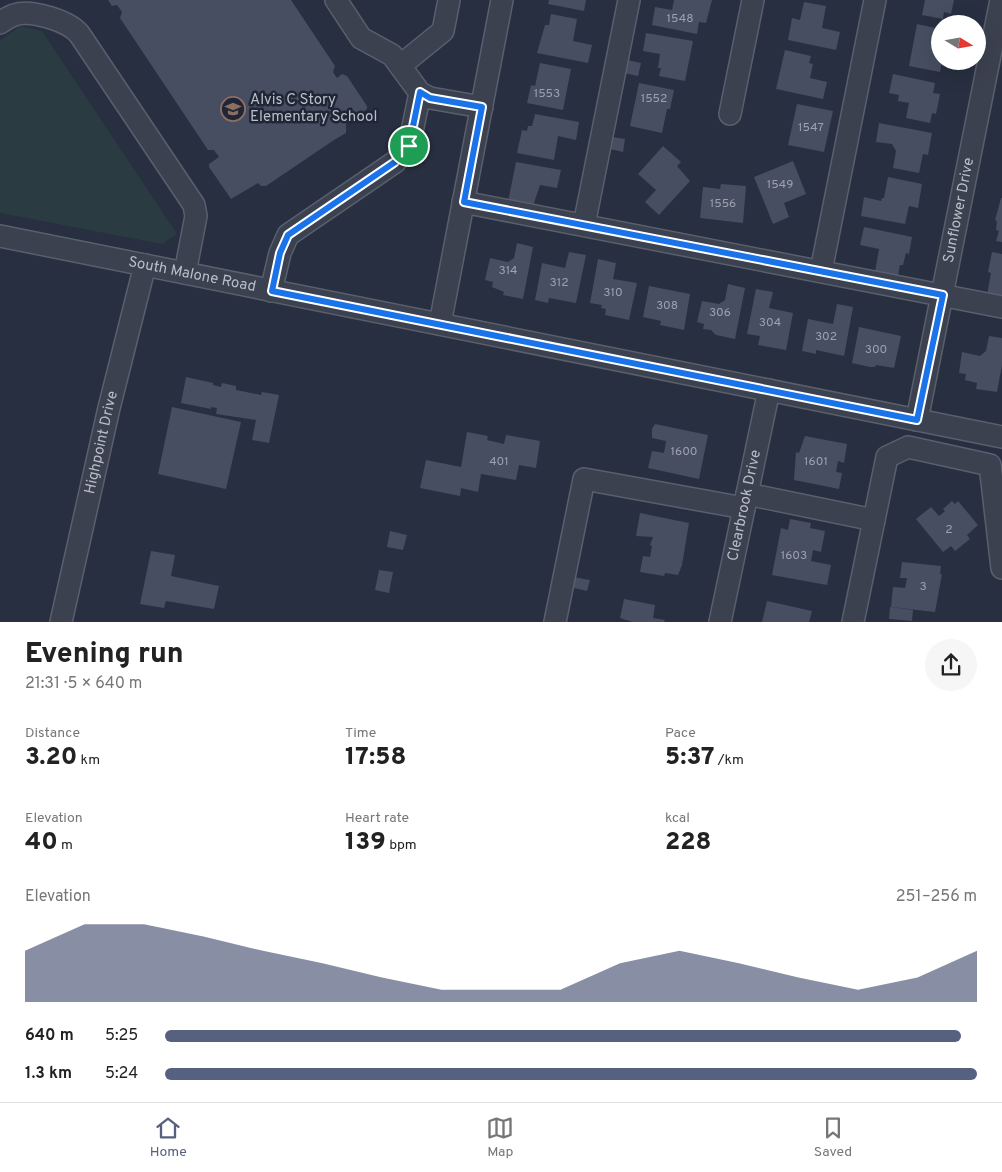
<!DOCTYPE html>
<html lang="en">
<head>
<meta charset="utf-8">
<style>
	:root { --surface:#fff; --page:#f6f6f6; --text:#222; --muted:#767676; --line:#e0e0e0; --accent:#566180 }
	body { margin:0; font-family:Overpass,sans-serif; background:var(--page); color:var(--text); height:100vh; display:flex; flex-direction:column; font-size:19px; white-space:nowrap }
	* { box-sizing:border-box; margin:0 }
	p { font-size:16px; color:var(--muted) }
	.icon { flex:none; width:28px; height:28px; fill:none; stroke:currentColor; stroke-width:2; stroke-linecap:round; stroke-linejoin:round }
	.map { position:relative; height:622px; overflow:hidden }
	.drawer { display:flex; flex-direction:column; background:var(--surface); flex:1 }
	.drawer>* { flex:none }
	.needle { width:32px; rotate:101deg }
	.fabs { position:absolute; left:931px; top:15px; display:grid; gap:10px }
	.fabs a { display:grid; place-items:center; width:55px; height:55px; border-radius:50%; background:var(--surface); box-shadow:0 5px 20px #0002; font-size:25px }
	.pin { position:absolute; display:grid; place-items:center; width:42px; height:42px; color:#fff; margin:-21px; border:2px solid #fff; border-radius:50%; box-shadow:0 1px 5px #0007 }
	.round { display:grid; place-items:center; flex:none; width:52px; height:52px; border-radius:26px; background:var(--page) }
	.overview { display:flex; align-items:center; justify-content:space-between; height:85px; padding:0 25px }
	h1 { font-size:28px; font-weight:800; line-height:38px }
	.figures { display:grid; grid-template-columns:repeat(3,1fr); gap:8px; height:85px; padding:5px 25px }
	.figures div { display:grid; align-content:center }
	.figures b { font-size:25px; font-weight:800 }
	.figures small { font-size:14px; font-weight:400 }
	.figures p { font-size:14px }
	.chart { height:140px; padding:10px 25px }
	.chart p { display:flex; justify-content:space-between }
	.chart svg { width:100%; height:90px; margin-top:5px; fill:var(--accent); opacity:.7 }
	ul { padding:0 25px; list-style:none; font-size:16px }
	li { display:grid; grid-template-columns:80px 60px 1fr; align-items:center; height:38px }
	li i { height:12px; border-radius:6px; background:var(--accent) }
	.dock { display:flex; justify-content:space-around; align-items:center; height:70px; border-top:1px solid var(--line); background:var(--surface); font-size:14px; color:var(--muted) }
	.dock a { display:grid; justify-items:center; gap:2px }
	.dock .on { color:var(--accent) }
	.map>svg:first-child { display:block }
	.green { fill:#2a3b41 }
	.building { fill:#474e61 }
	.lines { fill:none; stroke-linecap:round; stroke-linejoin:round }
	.minor-casing { stroke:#595f6d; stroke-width:24 }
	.minor { stroke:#3c4150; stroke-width:21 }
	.route-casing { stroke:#fff; stroke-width:10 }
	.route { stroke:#1a73e8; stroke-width:6 }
	.labels { text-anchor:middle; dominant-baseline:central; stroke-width:5; stroke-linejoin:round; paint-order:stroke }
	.number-label { font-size:12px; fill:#9ca1b0 }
	.poi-label { font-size:15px; fill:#b8bdca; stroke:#202635; text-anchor:start }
	.street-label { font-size:15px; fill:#b8bdca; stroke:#202635 }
</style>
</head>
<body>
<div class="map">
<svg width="1002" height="622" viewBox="0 0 1002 622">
	<rect width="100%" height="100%" fill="#282f40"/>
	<path class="green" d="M20 26 42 31 177 234 162 244 0 213V41Z"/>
	<path class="building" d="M108 0H291L335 66 333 72 337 78 342 74 347 76 367 106V109L346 124V133L334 140 266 186H261L258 183 231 199 209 167V164L219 157 214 150H208L120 18 122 12 117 5 112 6Z
		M549 0H586L584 11 548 4Z
		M674 0H712L706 23 699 22 697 34 652 25 655 7 672 10Z
		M925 0H954L951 14 944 12 943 19 922 15Z
		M804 2 826 6 822 28 840 32 836 50 788 40 792 18 800 20Z
		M551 14 577 19 573 41 592 45 588 63 537 53 545 25H549Z
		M917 24 940 29V61H942L940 72 909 66Z
		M646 33 693 41 685 81 659 76 661 68H658L660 54 643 51Z
		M785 50 811 56 809 63 813 64 810 78 827 82 823 99 776 89Z
		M627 60 641 63 638 76 624 73Z
		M540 63 571 69 563 110 527 103 531 85 535 86Z
		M893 74 935 83 933 93 940 94 936 114 932 113 930 123 906 118 909 103 898 101 899 95 889 93Z
		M639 83 674 90 670 109H667L662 133 630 126Z
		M797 104 833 111 824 152 788 145Z
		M535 114 579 122 576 140 558 136 554 160 517 153 522 130 527 131 528 126H532Z
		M879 123 932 133 928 155 923 154 919 173 893 168 896 151 892 144 876 142Z
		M612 137 625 139 623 152 610 149Z
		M663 146 681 162 677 166 690 181 659 215 645 202 656 190 638 174Z
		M793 161 806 194 784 203 789 217 773 224 754 177Z
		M516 162 561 170 557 188 540 185 533 206 508 202Z
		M888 177 922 184 918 208 909 206 905 224 861 216 864 197 881 201 882 198H884Z
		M721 184 746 186 743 223 700 218 703 187 720 189Z
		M1001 198H1002V242L996 241 999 231 996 230 997 221 995 220Z
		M864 227 912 237 909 254 906 253 903 265H900L898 276 875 272 879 249 860 245Z
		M517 243 533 247 523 299 503 295 504 292 492 287 493 282 485 280 490 258 508 262 514 258Z
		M569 252 586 255 576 303 549 298 548 303 535 300 542 263 565 268Z
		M992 252 1002 254V298L987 295 991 273 988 272Z
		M598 259 616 263 613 279 637 283 629 320 605 315 606 309 601 308 602 305 590 303Z
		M728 284 745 288 735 339 716 335 711 330 703 329 704 324 697 322 702 301 719 304 725 300Z
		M649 286 690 294 684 330 660 325 661 321 643 317Z
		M756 289 773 292 769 308 793 313 786 350 758 345 760 336 747 334Z
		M837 304 853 307 844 356 816 350V354L802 351 808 319 833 324Z
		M859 327 901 336 894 368 876 365 875 367H870L852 363Z
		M989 336 1002 338V365L997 392 976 389 977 383 965 380 966 374 959 373 962 352 980 356 986 351Z
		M186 377 213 383V385L221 387 222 383 236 386V390L261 395 262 392 279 395 269 443 252 440 256 420 216 414 217 408 211 407V409L181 403Z
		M172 407 241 422 226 489 158 474Z
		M655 424 708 435 699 479 648 468 652 451 664 453 666 441 652 438V429Z
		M467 432 488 436 487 440 504 444 506 435 540 441 536 468 519 465 516 480 481 474 478 492 461 488 460 496 420 488 426 460 461 467Z
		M805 436 847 444 844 463 838 461 836 472 842 473 839 489 794 480 796 452 799 453Z
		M952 501 955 504 958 501 978 525 967 535 970 539 955 551 951 546 943 552 916 519 931 507 939 516 945 511 943 509Z
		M640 513 689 523 682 565 678 575 665 573 664 576 640 572 643 556 650 557 652 546 650 545 653 537 636 536Z
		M790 519 811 523 810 528 825 531 821 552 813 550 811 561 831 565 827 585 772 575 781 528 788 530Z
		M390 531 407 535 403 550 387 547Z
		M151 551 175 555 171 576 219 586 214 609 166 601 164 608 140 604Z
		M902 562 941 566 940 574H942L935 612 891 607 893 587 905 588 907 578H900Z
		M379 570 393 572 389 593 375 590Z
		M573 577 590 580 587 591 570 587Z
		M624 599 655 605 653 618 665 620 664 622H633L620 618Z
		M767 601 812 611 809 622H762Z
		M890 607 913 610 912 621 889 619Z"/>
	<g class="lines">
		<defs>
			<g id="minor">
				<path d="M336 0 361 38 392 55 420 93 430 98 482 107"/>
				<path d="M0 23C4 20 9 17 14 15 31 9 70 21 80 35L194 205 196 216 185 273"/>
				<path d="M401 65 443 31 449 0"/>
				<path d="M730 114 753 0"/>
				<path d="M463 202 1002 307"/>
				<path d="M584 225 629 0"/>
				<path id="s1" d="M0 236 1002 437"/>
				<path d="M821 271 875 0"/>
				<path d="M271 291 280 253 288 235 395 162 409 146 420 93"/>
				<path d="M440 324 502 0"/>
				<path id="s2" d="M917 420 1001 0"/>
				<path d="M747 494 874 520 853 622"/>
				<path d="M874 520 887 457 908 447 990 465 1002 568"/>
				<path id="s3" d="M61 622 109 408 145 265"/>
				<path d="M555 622 584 479 744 508"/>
				<path id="s4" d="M720 622 769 390"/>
			</g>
		</defs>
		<use href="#minor" class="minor-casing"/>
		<use href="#minor" class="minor"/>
	</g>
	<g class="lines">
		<defs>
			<path id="route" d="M420 92 430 98 482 107 464 202 943 295 917 420 272 291 280 253 288 235 395 162 409 146Z"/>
		</defs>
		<use href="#route" class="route-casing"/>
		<use href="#route" class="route"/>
	</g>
	<defs>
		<symbol id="school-ring" viewBox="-11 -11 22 22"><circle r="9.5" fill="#202635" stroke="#8d6e63" stroke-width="1.5"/><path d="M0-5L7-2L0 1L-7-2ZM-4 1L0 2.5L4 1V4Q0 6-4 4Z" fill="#8d6e63"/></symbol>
	</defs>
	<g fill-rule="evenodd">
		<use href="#school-ring" x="219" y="95" width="28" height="28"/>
	</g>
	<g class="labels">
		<g class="number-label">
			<text x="680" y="19">1548</text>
			<text x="547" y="94">1553</text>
			<text x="654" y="99">1552</text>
			<text x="811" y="128">1547</text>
			<text x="780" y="185">1549</text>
			<text x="723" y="204">1556</text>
			<text x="508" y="271">314</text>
			<text x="559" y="283">312</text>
			<text x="613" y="293">310</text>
			<text x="667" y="306">308</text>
			<text x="720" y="313">306</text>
			<text x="770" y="323">304</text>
			<text x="826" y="337">302</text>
			<text x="876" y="350">300</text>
			<text x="684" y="452">1600</text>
			<text x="499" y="462">401</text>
			<text x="816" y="462">1601</text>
			<text x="949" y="530">2</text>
			<text x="794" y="556">1603</text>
			<text x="923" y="587">3</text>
		</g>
		<g class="poi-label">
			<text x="250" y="100">Alvis C Story<tspan x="250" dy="17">Elementary School</tspan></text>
		</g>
		<g class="street-label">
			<text stroke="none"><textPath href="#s2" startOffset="214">Sunflower Drive</textPath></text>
			<text stroke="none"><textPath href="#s1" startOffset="196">South Malone Road</textPath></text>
			<text stroke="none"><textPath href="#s3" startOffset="184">Highpoint Drive</textPath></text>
			<text stroke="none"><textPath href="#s4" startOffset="119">Clearbrook Drive</textPath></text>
		</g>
	</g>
</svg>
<div class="fabs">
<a><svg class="needle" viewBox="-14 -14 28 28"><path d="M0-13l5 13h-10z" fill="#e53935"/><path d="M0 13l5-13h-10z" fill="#767676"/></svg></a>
</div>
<div class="pin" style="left:409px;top:146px;background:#1e9e55"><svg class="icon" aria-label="arrive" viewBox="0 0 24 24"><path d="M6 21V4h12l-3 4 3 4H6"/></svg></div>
</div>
<section class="drawer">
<div class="overview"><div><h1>Evening run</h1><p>21:31 · 5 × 640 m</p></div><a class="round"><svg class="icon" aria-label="share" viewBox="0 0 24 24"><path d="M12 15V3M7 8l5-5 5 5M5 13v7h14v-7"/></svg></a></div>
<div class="figures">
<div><p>Distance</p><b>3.20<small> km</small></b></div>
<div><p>Time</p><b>17:58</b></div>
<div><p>Pace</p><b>5:37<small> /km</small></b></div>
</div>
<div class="figures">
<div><p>Elevation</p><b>40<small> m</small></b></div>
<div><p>Heart rate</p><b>139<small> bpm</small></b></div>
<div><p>kcal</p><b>228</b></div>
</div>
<div class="chart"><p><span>Elevation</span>251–256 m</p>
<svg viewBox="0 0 160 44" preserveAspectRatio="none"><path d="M0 44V19L10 6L20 6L30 12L40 19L50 25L60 32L70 38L80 38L90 38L100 25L110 19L120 25L130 32L140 38L150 32L160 19V44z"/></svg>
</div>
<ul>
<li><b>640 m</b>5:25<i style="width:98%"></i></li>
<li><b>1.3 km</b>5:24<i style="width:100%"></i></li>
</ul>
</section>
<nav class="dock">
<a class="on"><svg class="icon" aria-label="home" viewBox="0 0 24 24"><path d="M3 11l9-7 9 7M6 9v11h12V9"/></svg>Home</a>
<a><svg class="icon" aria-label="map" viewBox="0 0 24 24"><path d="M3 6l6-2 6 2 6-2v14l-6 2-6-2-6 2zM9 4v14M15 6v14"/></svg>Map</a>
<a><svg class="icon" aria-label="saved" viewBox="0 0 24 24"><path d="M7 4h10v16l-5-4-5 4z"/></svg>Saved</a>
</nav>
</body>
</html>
